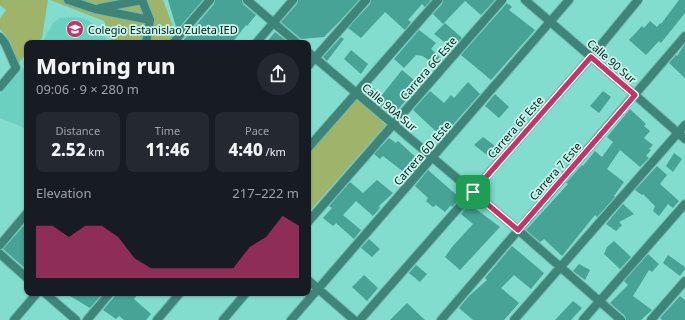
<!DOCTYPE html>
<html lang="en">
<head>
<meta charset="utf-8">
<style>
	:root { --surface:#171b24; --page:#242831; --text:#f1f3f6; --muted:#9ea1a6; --accent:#c1356a }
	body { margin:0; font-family:"Noto Sans",sans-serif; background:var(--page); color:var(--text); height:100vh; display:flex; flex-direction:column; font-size:15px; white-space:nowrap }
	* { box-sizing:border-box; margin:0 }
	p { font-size:13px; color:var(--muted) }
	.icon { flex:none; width:22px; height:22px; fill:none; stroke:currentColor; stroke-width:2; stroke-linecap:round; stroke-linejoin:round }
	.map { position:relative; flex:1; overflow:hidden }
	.drawer { position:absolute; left:24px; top:40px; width:287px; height:256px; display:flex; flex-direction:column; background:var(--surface); border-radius:8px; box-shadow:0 1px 3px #0004 }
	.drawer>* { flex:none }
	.pin { position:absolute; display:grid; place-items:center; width:34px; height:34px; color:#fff; margin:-17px; border-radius:8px; box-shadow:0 2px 6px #0006 }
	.round { display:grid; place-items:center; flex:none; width:42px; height:42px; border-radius:21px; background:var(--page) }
	.headline { display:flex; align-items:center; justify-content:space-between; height:68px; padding:0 12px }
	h1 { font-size:22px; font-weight:800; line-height:30px }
	.metrics { display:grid; grid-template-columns:repeat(3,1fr); gap:6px; height:68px; padding:4px 12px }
	.metrics div { display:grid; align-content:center; border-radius:8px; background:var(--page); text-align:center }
	.metrics b { font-size:17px; font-weight:800 }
	.metrics small { font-size:11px; font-weight:400 }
	.metrics p { font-size:11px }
	.chart { height:112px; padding:8px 12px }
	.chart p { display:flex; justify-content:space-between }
	.chart svg { width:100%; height:72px; margin-top:4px; fill:var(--accent); opacity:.7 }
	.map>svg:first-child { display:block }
	.built { fill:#6cd0c1 }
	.green { fill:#9fb46b }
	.building { fill:#46a395 }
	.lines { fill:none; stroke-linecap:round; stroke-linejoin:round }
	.minor-casing { stroke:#6bbaad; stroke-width:10 }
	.tertiary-casing { stroke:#6bbaad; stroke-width:10 }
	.minor { stroke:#3e8479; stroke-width:8 }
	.tertiary { stroke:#3e8479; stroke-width:8 }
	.route-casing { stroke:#fff; stroke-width:8 }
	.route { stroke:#c1356a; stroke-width:5 }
	.labels { text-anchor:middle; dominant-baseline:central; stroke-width:3.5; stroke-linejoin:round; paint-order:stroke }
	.poi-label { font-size:11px; fill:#001c18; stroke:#caf5ec; text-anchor:start }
	.street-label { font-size:11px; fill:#001c18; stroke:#caf5ec }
</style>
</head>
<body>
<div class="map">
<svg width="685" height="320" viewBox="0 0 685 320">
	<rect width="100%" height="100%" fill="#82ddce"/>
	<path class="built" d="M74 17 86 19 97 26 109 43H42L53 23 60 18Z
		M27 64V129L0 118V94Z"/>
	<path class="green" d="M0 0H48L42 38 37 43H27V52L18 64 10 41 0 29V19L6 10 0 5Z
		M50 0H163L176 34 168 43H112L104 21Z
		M357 99 386 125 308 213V154Z"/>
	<path class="building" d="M168 0H203L177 30Z
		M215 0H242L243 4 256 15 247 26 246 25 232 43H181L214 4Z
		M298 0H359L340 21 324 37 301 39 281 22 297 4Z
		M371 0H431L425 7 422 4 408 20 411 22 405 30 385 12 361 38 348 28 370 4Z
		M443 0H495L481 15 465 1 443 24 433 14 442 4Z
		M679 0H685V13L661 43 659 41 646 55 629 40 642 26 644 28 650 21 657 27 660 23 661 24Z
		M507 3 512 7 509 10 535 30 491 80 461 55Z
		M445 23 462 38 452 48 434 34Z
		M419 30 436 43 431 49 442 59 436 66 423 56 416 55 404 68 394 59Z
		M275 32 289 43H266Z
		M341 37 344 39 327 61 323 57Z
		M685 44V78L669 63 676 55 677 56Z
		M351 50 368 64 361 74 344 59Z
		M402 70 420 85 392 116 366 94 372 87 382 95Z
		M468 82 480 94 442 137 413 110 430 91 444 103 451 95 454 98Z
		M603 91 611 97 599 113 590 106Z
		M495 94 509 107 499 118 485 106Z
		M630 109 646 124 644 126 650 131 644 138 653 145 649 149 651 150 646 156 649 158 640 167 620 150 607 169 624 182 614 196 615 197 597 217 595 215 562 256 544 239 540 242 526 230 568 184 566 183 582 165 583 166 595 151 602 157 613 142 607 137Z
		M483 137 499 149 491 158 474 145Z
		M389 138 396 143 398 141 421 162 409 176 383 156 380 159 374 154Z
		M674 153 682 159 673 172 666 166Z
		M657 166 667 175 660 184 679 201 673 208 668 204 659 216 653 211 655 206 643 194 642 195 635 190Z
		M428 170 460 198 452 207 451 205 445 212 436 205 433 207 426 201 428 198 415 186Z
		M377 180 393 193 379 206 380 208 373 216 356 201 343 215 361 230 354 239 336 223 333 226 323 218 332 208 329 206 350 182 363 193Z
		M469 204 500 227 460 270 445 257 452 247 473 224 461 214Z
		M623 204 634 214 619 222 622 225 616 231 606 224Z
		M27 222V270L3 249Z
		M369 239 380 249 372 257 361 248Z
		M614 241 631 257 620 269 604 254 607 247Z
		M512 246 544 273 531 289 514 275 501 288 519 303 504 320H473L459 308 469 296 487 280 485 278Z
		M648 254 659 264 652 272 649 270 633 296 652 310 641 320H626L625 316 610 303 628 285 624 281Z
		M668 255 685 267V269L680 276 663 263Z
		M579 264 590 270 585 280 573 271Z
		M416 265 427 274 420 282 409 273Z
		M364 275 378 288 367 301 352 287Z
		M65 293H103L90 308Z
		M115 293H139L134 299 151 314 146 320H124L119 316 116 319 103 310 114 297Z
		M680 296 685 300V320H662L660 318Z
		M573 301 582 308 571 320H555Z
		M407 303 425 320H390Z"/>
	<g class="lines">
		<defs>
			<path id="minor" d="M68 0 95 9 150 20
				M142 0 150 20 146 43
				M247 0 297 43
				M100 8 142 0
				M0 37 5 43 16 68 0 87
				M173 43 210 0
				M308 52 518 230 621 320
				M308 66 366 0
				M635 95 685 139
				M308 148 438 0
				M308 222 502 0
				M0 245 27 213
				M308 280 354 320
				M87 320 110 293
				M157 320 180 293
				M223 320 246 293
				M291 320 569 0
				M360 320 591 57 638 0
				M514 320 685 125
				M583 320 685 204
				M651 320 685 281"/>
			<path id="tertiary" d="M525 0 635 95
				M256 43 293 0
				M0 254 27 278
				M45 293 76 320
				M14 320 37 293
				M441 320 685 36"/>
		</defs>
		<use href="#minor" class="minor-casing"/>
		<use href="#tertiary" class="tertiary-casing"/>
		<use href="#minor" class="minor"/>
		<use href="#tertiary" class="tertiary"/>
	</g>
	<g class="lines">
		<defs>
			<path id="route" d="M591 57 635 95 518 230 473 192Z"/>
		</defs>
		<use href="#route" class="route-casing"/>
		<use href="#route" class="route"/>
	</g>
	<defs>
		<symbol id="school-disc" viewBox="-11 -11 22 22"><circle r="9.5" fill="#c1356a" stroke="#caf5ec"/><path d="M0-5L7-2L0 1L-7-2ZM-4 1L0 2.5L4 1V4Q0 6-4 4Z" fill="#fff"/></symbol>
	</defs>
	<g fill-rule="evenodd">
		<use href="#school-disc" x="65" y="19" width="20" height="20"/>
	</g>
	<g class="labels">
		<g class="poi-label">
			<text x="88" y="29">Colegio Estanislao Zuleta IED</text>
		</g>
		<g class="street-label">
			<text transform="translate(612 61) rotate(41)">Calle 90 Sur</text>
			<text transform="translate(428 68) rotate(-49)">Carrera 6C Este</text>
			<text transform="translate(390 107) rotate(40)">Calle 90A Sur</text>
			<text transform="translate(515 127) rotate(-49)">Carrera 6F Este</text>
			<text transform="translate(422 153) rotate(-49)">Carrera 6D Este</text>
			<text transform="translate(555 171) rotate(-49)">Carrera 7 Este</text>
		</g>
	</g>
</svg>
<div class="pin" style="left:473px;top:192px;background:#1e9e55"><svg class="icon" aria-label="arrive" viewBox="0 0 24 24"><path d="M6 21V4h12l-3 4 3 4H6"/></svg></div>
<section class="drawer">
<div class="headline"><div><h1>Morning run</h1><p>09:06 · 9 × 280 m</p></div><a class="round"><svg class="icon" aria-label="share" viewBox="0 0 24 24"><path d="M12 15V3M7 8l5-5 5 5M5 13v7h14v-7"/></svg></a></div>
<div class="metrics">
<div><p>Distance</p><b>2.52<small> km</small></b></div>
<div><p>Time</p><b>11:46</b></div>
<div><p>Pace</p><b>4:40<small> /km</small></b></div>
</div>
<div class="chart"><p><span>Elevation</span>217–222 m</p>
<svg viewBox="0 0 160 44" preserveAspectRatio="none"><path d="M0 44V12L10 12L20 19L30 12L40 12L50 19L60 32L70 38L80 38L90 38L100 38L110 38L120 38L130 25L140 19L150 6L160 12V44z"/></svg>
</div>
</section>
</div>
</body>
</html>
